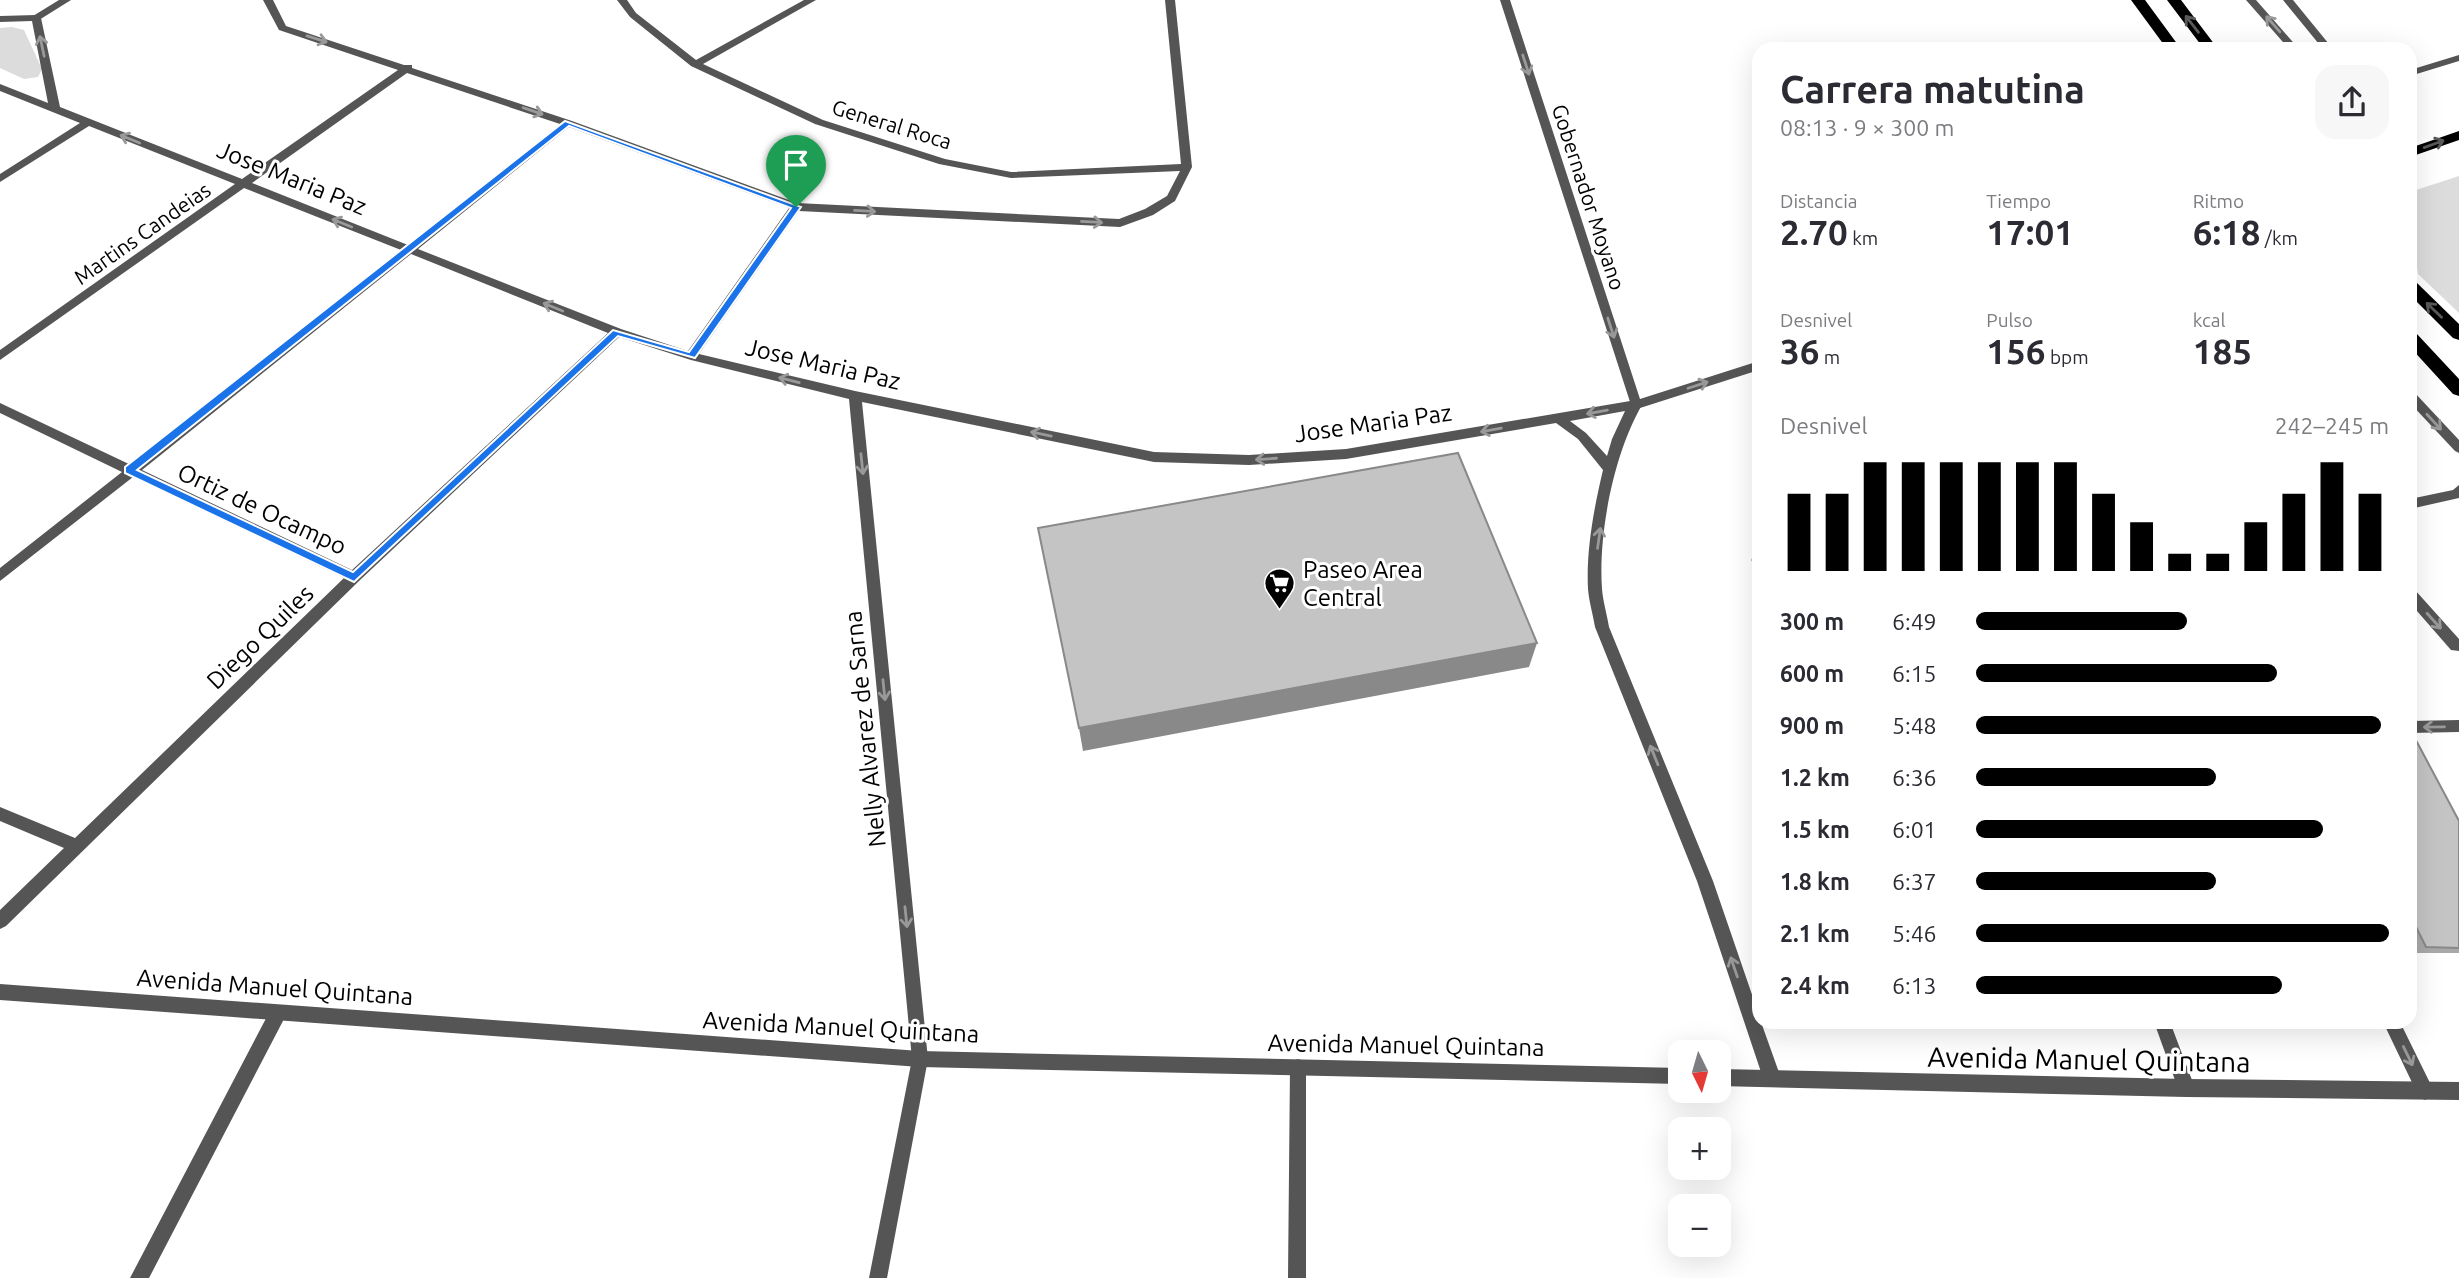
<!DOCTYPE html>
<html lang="es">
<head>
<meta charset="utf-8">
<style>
	:root { --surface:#fff; --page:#f7f7f7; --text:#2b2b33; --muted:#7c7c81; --accent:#000 }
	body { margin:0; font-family:Ubuntu,sans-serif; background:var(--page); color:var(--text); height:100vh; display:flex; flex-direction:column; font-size:26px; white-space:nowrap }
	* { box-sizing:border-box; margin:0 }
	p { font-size:23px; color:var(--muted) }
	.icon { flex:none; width:38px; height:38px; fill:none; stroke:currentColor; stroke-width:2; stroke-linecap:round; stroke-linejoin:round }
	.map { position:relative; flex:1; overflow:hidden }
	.panel { position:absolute; left:1752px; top:42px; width:665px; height:987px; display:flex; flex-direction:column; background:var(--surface); border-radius:21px; box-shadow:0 7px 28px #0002 }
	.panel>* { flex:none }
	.needle { width:46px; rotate:175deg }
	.fabs { position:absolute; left:1668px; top:1040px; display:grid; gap:14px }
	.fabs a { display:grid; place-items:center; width:63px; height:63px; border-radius:14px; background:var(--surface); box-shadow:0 7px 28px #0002; font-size:35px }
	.pin { position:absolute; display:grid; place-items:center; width:60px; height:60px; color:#fff; margin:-72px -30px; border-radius:50% 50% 50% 0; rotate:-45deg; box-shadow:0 0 7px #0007 }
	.pin .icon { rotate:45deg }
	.round { display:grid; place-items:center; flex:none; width:74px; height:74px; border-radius:21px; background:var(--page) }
	.headline { display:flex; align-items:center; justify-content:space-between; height:119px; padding:0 28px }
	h1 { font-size:38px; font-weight:600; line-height:52px }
	.metrics { display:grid; grid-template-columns:repeat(3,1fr); gap:10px; height:119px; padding:7px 28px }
	.metrics div { display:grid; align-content:center }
	.metrics b { font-size:35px; font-weight:600 }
	.metrics small { font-size:19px; font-weight:400 }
	.metrics p { font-size:19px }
	.chart { height:196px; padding:14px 28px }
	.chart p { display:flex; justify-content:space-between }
	.chart svg { width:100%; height:126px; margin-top:7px; stroke:var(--accent); stroke-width:6 }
	ul { padding:0 28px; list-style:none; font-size:23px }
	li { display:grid; grid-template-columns:112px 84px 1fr; align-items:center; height:52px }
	li i { height:18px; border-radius:9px; background:var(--accent) }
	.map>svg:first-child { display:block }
	.green { fill:#dcdcdc }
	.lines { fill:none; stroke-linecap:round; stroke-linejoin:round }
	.service { fill:#555; fill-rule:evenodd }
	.minor { fill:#555; fill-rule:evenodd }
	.tertiary { fill:#555; fill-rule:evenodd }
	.primary { fill:#000; fill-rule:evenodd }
	.trunk { fill:#000; fill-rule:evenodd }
	.wall { fill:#a9a9a9 }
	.shaded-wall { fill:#898989 }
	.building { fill:#c4c4c4; stroke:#898989; stroke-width:2 }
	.oneway { stroke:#595959 }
	.oneway2 { stroke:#999 }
	.route { fill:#1a73e8; stroke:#fff; stroke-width:2; fill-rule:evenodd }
	.labels { text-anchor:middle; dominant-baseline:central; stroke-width:6; stroke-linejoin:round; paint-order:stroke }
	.far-street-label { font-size:21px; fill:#000; stroke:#fff }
	.street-label { font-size:24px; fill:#000; stroke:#fff }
	.poi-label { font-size:24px; fill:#000; stroke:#fff; text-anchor:start }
	.near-street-label { font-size:28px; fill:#000; stroke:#fff }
</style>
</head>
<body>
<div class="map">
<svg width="2459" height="1278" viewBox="0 0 2459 1278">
	<rect width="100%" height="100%" fill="#fff"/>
	<path class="green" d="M12 27 24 30 42 69 38 77 24 79 0 68V28Z
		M2459 176V313L2418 274 2410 217V192Z"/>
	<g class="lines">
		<path class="service" d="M59 0H71L39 20H33V16Z
			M2283 0H2293L2333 49H2323Z
			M2459 55V61L2410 76V70Z
			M2410 391 2414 392 2459 440V453L2455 451 2410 403Z
			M2459 485V498L2410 509V499L2453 490Z
			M2410 589 2415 590 2459 639V651L2451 650 2410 603Z
			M2459 720V732L2410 733V721Z
			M2154 1022H2170L2195 1088 2192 1094 2186 1097 2180 1094Z
			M2383 1022H2400L2431 1085 2434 1091 2431 1097 2425 1100 2419 1097Z
			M1298 1059 1304 1061 1306 1067V1278H1288L1290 1067 1292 1061Z"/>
		<path class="minor" d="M263 0H273L286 26 404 65H412V68L572 121 797 203 1119 219 1145 209 1167 196 1180 171 1011 178 939 164 815 124 691 66 630 17 617 0H627L636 13 696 60 804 0H816L703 64 823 120 945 159 1011 172 1181 164 1165 0H1175L1192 167 1175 201 1153 215 1120 227 799 211 699 354 855 391 1154 452 1249 455 1346 449 1636 400 1640 402 1642 405C1614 453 1598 533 1602 589 1603 602 1607 614 1609 627L1713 881 1759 1015V1022H1761L1781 1078 1778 1084 1772 1087 1766 1084 1763 1078 1697 881 1595 627C1593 614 1589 602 1588 589 1586 550 1594 508 1603 470L1578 439 1556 423 1346 459 1249 465 1154 462 862 402 928 1059 887 1278H869L912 1059 849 399 691 360 619 337 359 581 6 926 0 929V910L64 848 0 821V807L75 838 344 578 133 477 0 581V568L122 472 0 413V403L131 465 401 250 244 188 0 360V350L235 184 89 126 0 182V174L80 123 0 91V84L48 103 32 21 0 22V16L36 15 41 18 60 107 242 179 398 70 279 30ZM407 73 560 124 408 245 252 183ZM569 127 789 208 688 351 621 329 418 249ZM411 254 608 333 352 570 142 470ZM1625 411 1612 439 1607 456 1586 433 1570 421Z
			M2246 0H2256L2299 49H2289Z
			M278 1005 284 1007 286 1013 284 1019 149 1278H130L272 1007Z"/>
		<path class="tertiary" d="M1500 0H1510L1640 399 1759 361V370L1640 408H1632Z
			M0 984 920 1051 1680 1068V1084L920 1067 0 1000Z
			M1718 1069 2186 1079 2459 1082V1100L2186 1097 1718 1086Z"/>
		<path class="primary" d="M2459 131V140L2410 157V148Z"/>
		<path class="trunk" d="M2131 0H2145L2181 49H2167Z
			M2167 0H2181L2218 49H2204Z
			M2410 281 2416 282 2459 324V340L2453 338 2410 295Z
			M2410 331 2416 333 2459 379V396L2453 394 2410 347Z"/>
	</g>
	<path class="wall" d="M1759 545V573L1751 560Z
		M2410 729 2459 821V953H2416L2410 941Z"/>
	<path class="shaded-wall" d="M1537 643 1529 667 1083 751 1079 728Z"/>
	<path class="building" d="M1458 453 1537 643 1079 728 1038 528Z
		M2410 729 2459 821V948L2426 947 2410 915Z"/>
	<defs><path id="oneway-shaft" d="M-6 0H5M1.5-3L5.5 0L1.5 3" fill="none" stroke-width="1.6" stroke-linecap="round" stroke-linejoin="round" transform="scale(1.75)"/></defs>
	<g class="oneway">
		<use href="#oneway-shaft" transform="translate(2192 24) rotate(-128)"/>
		<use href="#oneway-shaft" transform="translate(2434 144) rotate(-20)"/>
		<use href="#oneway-shaft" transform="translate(2434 310) rotate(-136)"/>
	</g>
	<g class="oneway2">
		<use href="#oneway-shaft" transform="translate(2273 24) rotate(-131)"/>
		<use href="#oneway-shaft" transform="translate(317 39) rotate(17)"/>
		<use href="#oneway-shaft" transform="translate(42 46) rotate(-102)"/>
		<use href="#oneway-shaft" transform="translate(1526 65) rotate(72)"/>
		<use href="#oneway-shaft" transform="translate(533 111) rotate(19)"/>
		<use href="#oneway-shaft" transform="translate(130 139) rotate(-158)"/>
		<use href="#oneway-shaft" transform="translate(865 211) rotate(3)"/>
		<use href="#oneway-shaft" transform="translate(1092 222) rotate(3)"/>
		<use href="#oneway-shaft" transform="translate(342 223) rotate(-158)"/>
		<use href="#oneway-shaft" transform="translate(553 307) rotate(-158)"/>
		<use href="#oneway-shaft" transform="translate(1611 328) rotate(72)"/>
		<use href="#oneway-shaft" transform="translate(789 380) rotate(-166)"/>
		<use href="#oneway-shaft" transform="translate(1698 385) rotate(-18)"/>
		<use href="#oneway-shaft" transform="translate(1597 412) rotate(170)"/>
		<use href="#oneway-shaft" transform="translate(2434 422) rotate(47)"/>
		<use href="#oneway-shaft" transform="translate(1491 430) rotate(170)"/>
		<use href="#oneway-shaft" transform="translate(1041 434) rotate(-168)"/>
		<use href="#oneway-shaft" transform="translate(1266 459) rotate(176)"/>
		<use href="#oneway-shaft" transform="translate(862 464) rotate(84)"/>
		<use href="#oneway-shaft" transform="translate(1599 538) rotate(-82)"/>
		<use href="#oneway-shaft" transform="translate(2434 621) rotate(48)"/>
		<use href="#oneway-shaft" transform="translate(884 690) rotate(84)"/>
		<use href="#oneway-shaft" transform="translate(2434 727) rotate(179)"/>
		<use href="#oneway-shaft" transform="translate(1654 755) rotate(-112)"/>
		<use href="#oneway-shaft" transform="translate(906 917) rotate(84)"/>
		<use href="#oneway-shaft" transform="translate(1734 967) rotate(-109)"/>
		<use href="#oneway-shaft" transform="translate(2408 1056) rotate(64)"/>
	</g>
	<path class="route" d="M565 121 801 207 695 358 618 336 354 582 125 473V467ZM569 126 791 208 689 352 613 330 353 572 137 470Z"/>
	<defs>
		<symbol id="supermarket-pin" viewBox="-11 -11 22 30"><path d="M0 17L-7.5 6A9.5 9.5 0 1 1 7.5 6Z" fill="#000" stroke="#fff"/><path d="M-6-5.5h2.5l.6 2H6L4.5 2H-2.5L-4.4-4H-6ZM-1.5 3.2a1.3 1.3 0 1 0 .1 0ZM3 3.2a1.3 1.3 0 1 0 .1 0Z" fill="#fff"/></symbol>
	</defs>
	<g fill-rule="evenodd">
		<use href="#supermarket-pin" x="1262" y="566" width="35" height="47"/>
	</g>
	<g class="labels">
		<g class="far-street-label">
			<text transform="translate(892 124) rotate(17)">General Roca</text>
			<text transform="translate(1589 197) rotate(72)">Gobernador Moyano</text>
			<text transform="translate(142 233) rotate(-35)">Martins Candeias</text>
		</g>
		<g class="street-label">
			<text transform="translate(292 178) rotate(22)">Jose Maria Paz</text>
			<text transform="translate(823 364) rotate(13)">Jose Maria Paz</text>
			<text transform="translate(1373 423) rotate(-8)">Jose Maria Paz</text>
			<text transform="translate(262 509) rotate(25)">Ortiz de Ocampo</text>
			<text transform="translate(260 637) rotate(-44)">Diego Quiles</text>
			<text transform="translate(865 729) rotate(-96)">Nelly Alvarez de Sarna</text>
			<text transform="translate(275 987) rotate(4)">Avenida Manuel Quintana</text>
			<text transform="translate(841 1027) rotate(3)">Avenida Manuel Quintana</text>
			<text transform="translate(1406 1045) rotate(1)">Avenida Manuel Quintana</text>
		</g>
		<g class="poi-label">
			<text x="1303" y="569">Paseo Area<tspan x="1303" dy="28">Central</tspan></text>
		</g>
		<g class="near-street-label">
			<text transform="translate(2089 1059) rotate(1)">Avenida Manuel Quintana</text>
		</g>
	</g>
</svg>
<div class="fabs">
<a><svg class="needle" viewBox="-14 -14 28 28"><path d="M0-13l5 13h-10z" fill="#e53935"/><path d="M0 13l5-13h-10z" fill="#7c7c81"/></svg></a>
<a>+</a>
<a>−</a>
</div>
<div class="pin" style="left:796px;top:207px;background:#1e9e55"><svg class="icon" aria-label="arrive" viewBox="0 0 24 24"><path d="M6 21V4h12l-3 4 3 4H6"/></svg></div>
<section class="panel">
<div class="headline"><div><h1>Carrera matutina</h1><p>08:13 · 9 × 300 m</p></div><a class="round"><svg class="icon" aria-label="share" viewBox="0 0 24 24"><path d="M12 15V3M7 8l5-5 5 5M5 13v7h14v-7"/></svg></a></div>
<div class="metrics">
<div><p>Distancia</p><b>2.70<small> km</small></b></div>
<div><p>Tiempo</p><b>17:01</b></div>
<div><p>Ritmo</p><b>6:18<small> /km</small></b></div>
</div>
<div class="metrics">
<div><p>Desnivel</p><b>36<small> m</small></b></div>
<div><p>Pulso</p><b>156<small> bpm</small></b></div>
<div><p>kcal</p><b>185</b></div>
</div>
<div class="chart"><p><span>Desnivel</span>242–245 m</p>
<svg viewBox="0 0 160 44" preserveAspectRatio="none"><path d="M5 44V17M15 44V17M25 44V6M35 44V6M45 44V6M55 44V6M65 44V6M75 44V6M85 44V17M95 44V27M105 44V38M115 44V38M125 44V27M135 44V17M145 44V6M155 44V17"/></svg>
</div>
<ul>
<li><b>300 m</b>6:49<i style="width:51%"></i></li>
<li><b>600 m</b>6:15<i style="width:73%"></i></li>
<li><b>900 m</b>5:48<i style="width:98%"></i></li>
<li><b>1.2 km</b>6:36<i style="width:58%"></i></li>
<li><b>1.5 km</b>6:01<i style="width:84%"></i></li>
<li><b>1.8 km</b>6:37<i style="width:58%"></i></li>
<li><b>2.1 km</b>5:46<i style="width:100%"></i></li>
<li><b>2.4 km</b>6:13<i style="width:74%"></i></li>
</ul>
</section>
</div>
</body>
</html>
